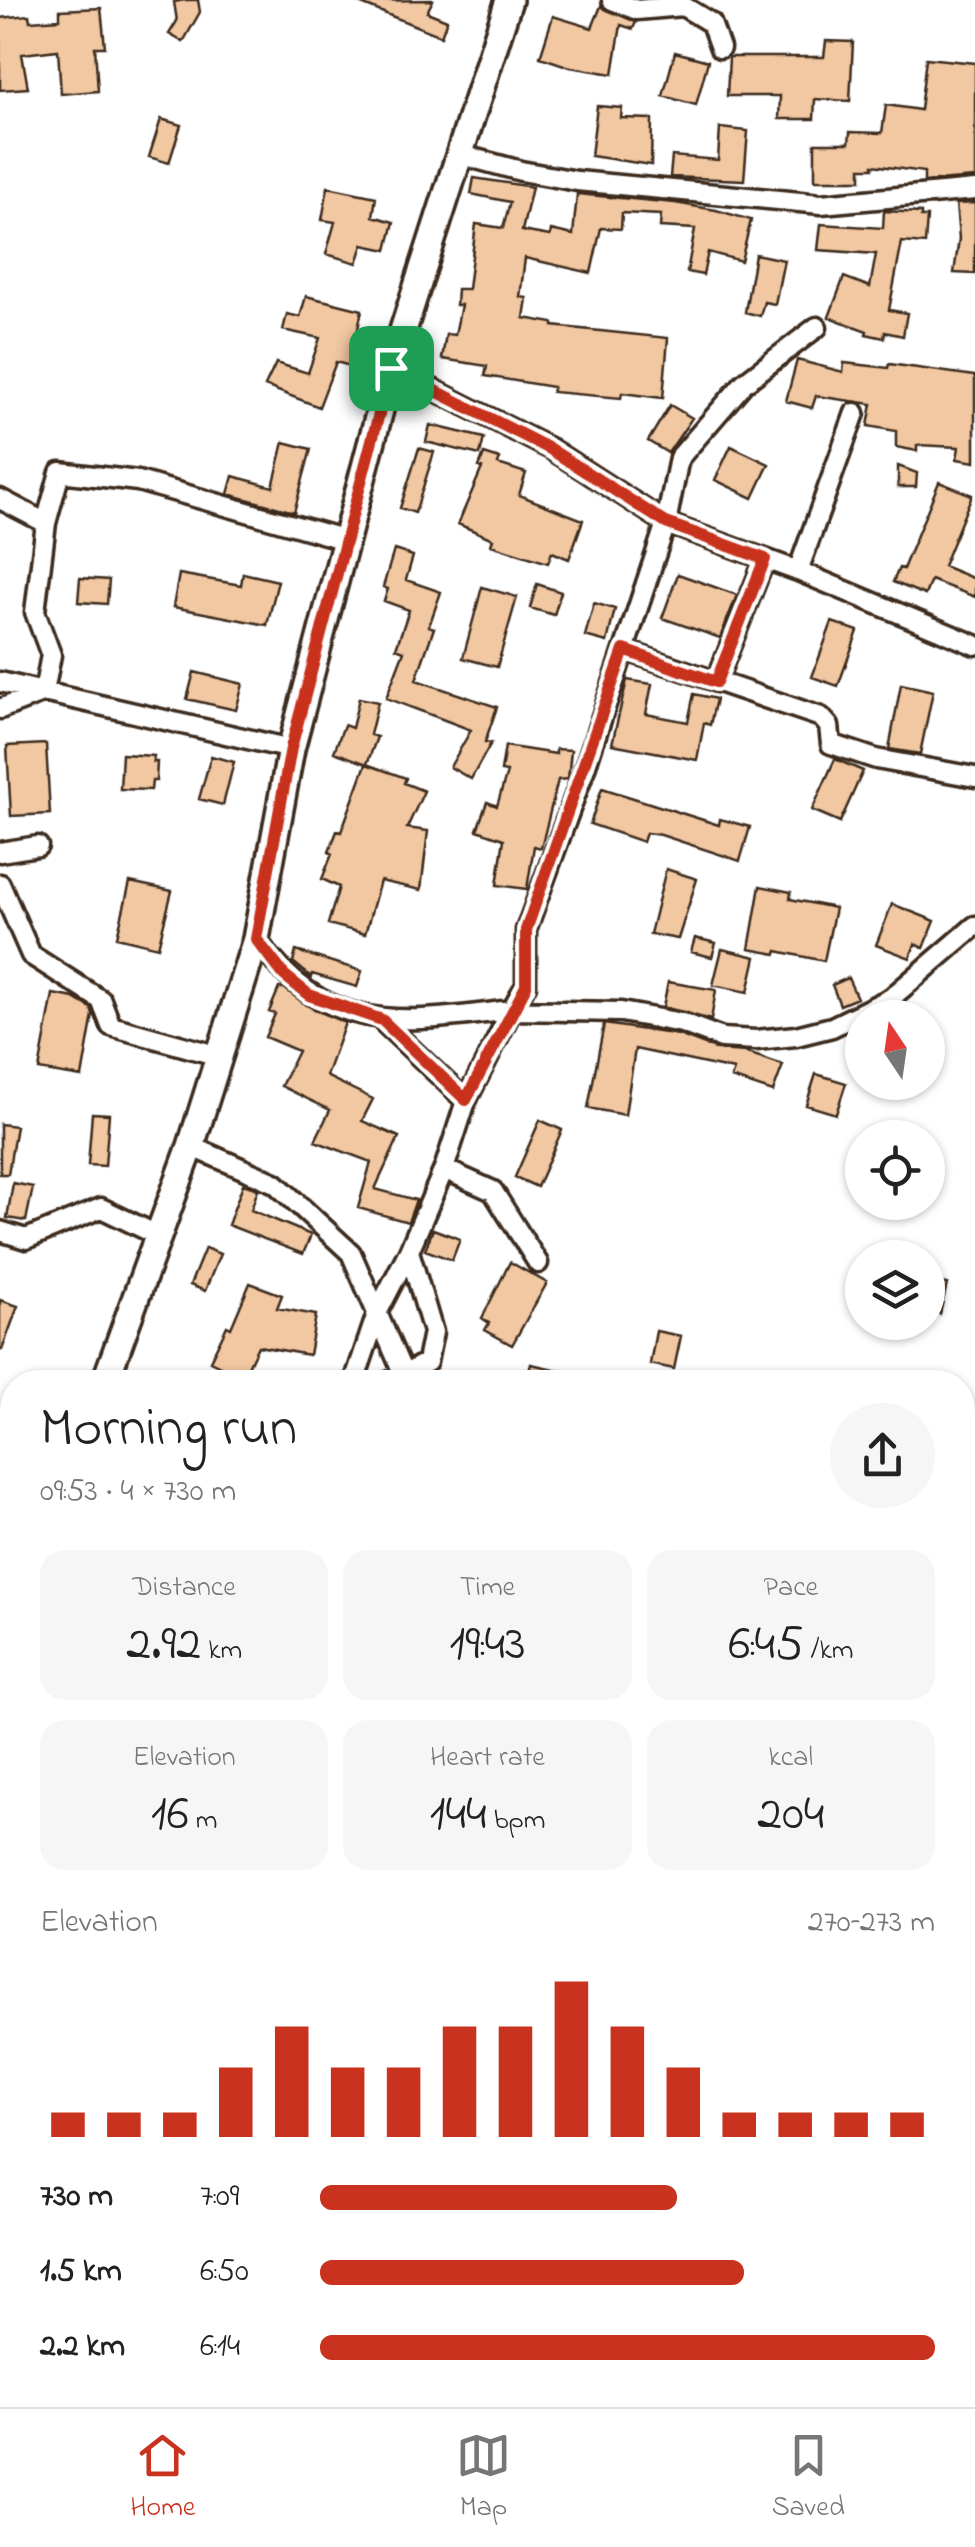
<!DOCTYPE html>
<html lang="en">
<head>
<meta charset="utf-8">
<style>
	:root { --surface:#fff; --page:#f6f6f6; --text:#222; --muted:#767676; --line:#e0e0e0; --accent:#c8321e }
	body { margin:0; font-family:"Indie Flower",sans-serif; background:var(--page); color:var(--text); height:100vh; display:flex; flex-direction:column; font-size:38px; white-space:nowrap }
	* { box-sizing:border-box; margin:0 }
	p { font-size:32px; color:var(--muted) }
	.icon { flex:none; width:55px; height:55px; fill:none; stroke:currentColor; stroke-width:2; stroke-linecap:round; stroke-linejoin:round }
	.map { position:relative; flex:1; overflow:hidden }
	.sheet { position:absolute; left:0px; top:1370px; width:975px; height:1038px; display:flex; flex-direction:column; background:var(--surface); border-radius:40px 40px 0 0; box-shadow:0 2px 8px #0004 }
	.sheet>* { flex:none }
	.needle { width:65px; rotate:347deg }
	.fabs { position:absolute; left:845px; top:1000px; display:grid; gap:20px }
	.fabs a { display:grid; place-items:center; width:100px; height:100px; border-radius:50%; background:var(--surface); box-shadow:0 2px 8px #0004; font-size:50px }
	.pin { position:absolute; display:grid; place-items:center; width:85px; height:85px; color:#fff; margin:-42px; border-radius:20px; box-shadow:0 5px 15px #0006 }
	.round { display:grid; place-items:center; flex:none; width:105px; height:105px; border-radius:52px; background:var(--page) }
	.overview { display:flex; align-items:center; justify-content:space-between; height:170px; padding:0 40px }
	h1 { font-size:55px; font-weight:600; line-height:75px }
	.stats { display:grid; grid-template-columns:repeat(3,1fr); gap:15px; height:170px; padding:10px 40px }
	.stats div { display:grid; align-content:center; border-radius:25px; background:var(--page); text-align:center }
	.stats b { font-size:50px; font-weight:600 }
	.stats small { font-size:28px; font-weight:400 }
	.stats p { font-size:28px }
	.chart { height:280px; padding:20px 40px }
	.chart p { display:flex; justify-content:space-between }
	.chart svg { width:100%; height:180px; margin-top:10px; stroke:var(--accent); stroke-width:6 }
	ul { padding:0 40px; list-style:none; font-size:32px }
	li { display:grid; grid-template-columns:160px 120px 1fr; align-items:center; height:75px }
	li i { height:25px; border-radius:12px; background:var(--accent) }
	.tabs { display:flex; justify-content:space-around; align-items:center; height:140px; border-top:2px solid var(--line); background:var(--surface); font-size:28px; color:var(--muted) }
	.tabs a { display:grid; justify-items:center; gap:5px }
	.tabs .current { color:var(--accent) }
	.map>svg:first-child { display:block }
	.building { fill:#f2c8a2; stroke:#3b2a1e; stroke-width:2.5 }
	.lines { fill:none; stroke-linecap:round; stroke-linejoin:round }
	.minor-casing { stroke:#3b2a1e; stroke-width:25 }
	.secondary-casing { stroke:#3b2a1e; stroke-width:32 }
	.minor { stroke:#fff; stroke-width:18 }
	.secondary { stroke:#fff; stroke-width:25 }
	.route-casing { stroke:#fff; stroke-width:20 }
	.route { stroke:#c8321e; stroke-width:12 }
</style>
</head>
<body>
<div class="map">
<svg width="975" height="2407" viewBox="0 0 975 2407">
	<rect width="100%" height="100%" fill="#fff"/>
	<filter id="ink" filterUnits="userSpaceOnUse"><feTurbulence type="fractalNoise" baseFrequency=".01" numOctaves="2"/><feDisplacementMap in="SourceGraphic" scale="20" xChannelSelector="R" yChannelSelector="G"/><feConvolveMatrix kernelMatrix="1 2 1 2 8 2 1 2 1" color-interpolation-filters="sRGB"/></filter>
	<g filter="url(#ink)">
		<path class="building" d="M185 0H198L200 12 183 42 169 34 177 21 174 2Z
			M433 0 427 12 447 20 441 36 354 1Z
			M601 6 636 22 633 29 621 25 613 74 570 67 540 57 553 16 592 28Z
			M101 8 105 47H95L98 91 61 94 58 50 22 54 28 88 0 90V18L29 15 30 21 60 19V10Z
			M826 41 853 42 850 101 815 99 814 119H779L780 96H727L729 57H824Z
			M675 52 708 61 696 105 663 96Z
			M926 58 975 63V178L924 182V172L873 165V168H861V180H815V143H849L850 132 882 133 886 105 920 110Z
			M597 106 622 108 621 118 652 119 651 165 591 156Z
			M161 119 181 125 169 163 149 157Z
			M720 128 748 131 744 180 670 177 672 156 718 160Z
			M474 178 532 187 522 231 550 236 551 230 573 235 577 194 675 203 716 210 751 220 741 261 708 252 703 275 687 272 695 229 660 227 661 215 622 213 621 229 601 228 591 273 525 258 520 297 527 298 524 318 553 323V326L668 338 663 398 622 393 621 398 552 392 553 387 485 376 487 366 442 359 446 334 455 335 461 305H456L457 289H468L476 224 503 228 510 202 471 194Z
			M328 187 376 197 373 216 394 222 387 250 363 245 357 263 326 254 335 222 322 220Z
			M975 203V274L954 273 959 239 956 204Z
			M884 211 921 213V217H927L925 244 902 242 889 310 907 313 903 336 885 332 884 338 866 334 867 331 829 317 844 277 870 287 876 254 818 250 821 224 883 228Z
			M755 254 784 260 775 304 764 302 760 316 745 312Z
			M306 296 362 310 350 366 336 362 319 407 265 386 276 363 308 373 320 338 283 330 287 314 300 317Z
			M797 360 843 372 844 363 888 368 889 364 975 376V462L957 459 959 447 917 445V451L896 447V431L868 426 872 404 816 396 812 408 786 401Z
			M670 405 692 418 668 453 648 441Z
			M430 425 484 438 480 455 426 442Z
			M284 442 311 449 294 512 228 494 233 476 273 487Z
			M731 446 769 464 753 498 715 480Z
			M419 448 434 452 415 513 400 508Z
			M484 454 500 459 498 464 526 473 519 495 583 520 569 559 552 552 548 563 491 545 493 539 458 524 482 468 479 467Z
			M898 466 917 473 916 487H898Z
			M939 482 972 495 943 566 975 579V597L931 580 925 595 893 582 899 568 903 569Z
			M394 550 413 556 406 580 441 592 429 626 434 628 416 680 497 707 485 742 491 743 471 779 450 767 471 730 386 698 404 651 396 648 409 610 384 601 388 589 383 587Z
			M243 573 278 581 267 625 173 607 179 574 241 585Z
			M678 574 737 595 720 638 662 618Z
			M80 578 109 580 107 604 78 602Z
			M537 584 561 592 554 615 530 608Z
			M482 587 517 597 497 667 463 658Z
			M594 603 615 609 607 642 585 636Z
			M832 622 858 631 838 686 812 677Z
			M194 672 243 684 236 710 187 699Z
			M627 680 652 684 646 714 688 722 694 694 716 699 710 725 704 723 697 760 612 744Z
			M901 684 933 691 920 754 889 749Z
			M359 698 378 702 370 735 377 737 367 764 334 752 344 725 352 728Z
			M46 744 50 814 11 816 7 746Z
			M505 746 556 754V749L571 750 568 779 558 780 541 848 534 846 527 889 497 885 504 839 477 830 487 802 497 806 507 772 501 771Z
			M122 754 154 756 153 762H157L156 781H152L151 790 120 789Z
			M211 756 234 762 223 805 199 799Z
			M835 759 863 771 840 822 812 810Z
			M366 764 406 778 404 783 424 791 407 828 428 831 421 890 380 881 365 934 328 924 339 887 322 879 332 854 329 852 337 831 341 832Z
			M602 788 719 825 720 819 750 827 740 861 661 835 646 833 643 842 590 824Z
			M666 869 697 879 678 939 650 934Z
			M130 882 172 891 158 947 117 937Z
			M760 886 791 892 790 899 835 908 824 961 777 951 776 954 749 949Z
			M892 904 935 921 924 948 915 944 910 958 876 945Z
			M695 938 716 943 712 957 691 952Z
			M722 949 756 957 748 992 713 985Z
			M296 951 362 971 357 987 312 974 311 977 293 962Z
			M848 978 857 998 840 1005 832 985Z
			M668 982 716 990 711 1020 663 1007Z
			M279 988H284L306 1005 345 1023 326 1076 373 1099 362 1121 399 1137 375 1189 416 1200 408 1222 358 1208 371 1162 315 1141 330 1110 281 1086 298 1051 265 1037 275 1014 269 1012Z
			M53 994 74 998 91 1008 93 1015 82 1077 39 1070Z
			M604 1024 679 1035 718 1050 745 1052 783 1065 773 1092 731 1078 734 1070 635 1049 625 1115 588 1108Z
			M816 1074 846 1083 836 1114 806 1105Z
			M92 1113 109 1114 105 1166 88 1165Z
			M540 1120 562 1130 537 1187 515 1177Z
			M0 1124 16 1126 8 1174H0Z
			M13 1183 33 1187 26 1221 7 1218Z
			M243 1184 258 1189 251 1210 311 1235 303 1254 228 1225Z
			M433 1229 460 1239 452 1260 425 1250Z
			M205 1248 220 1254 205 1291 190 1285Z
			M510 1262 547 1283 512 1345 485 1330 489 1323 482 1318Z
			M928 1280 947 1284 940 1314 928 1312Z
			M250 1283 282 1295 277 1308 316 1315 309 1355 258 1346 243 1377 210 1361 227 1326 231 1328Z
			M0 1300 18 1306 2 1350H0Z
			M656 1331 681 1336 674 1369 650 1364Z
			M531 1364 587 1376 586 1382H526Z"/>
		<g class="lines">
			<defs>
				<path id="minor" d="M612 0 637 10 683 6 711 23 720 48
					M458 154 521 171 577 181 821 204 975 190
					M391 368 551 449 666 523 798 571 975 645
					M0 499 46 523 35 612 51 655 44 692 0 709
					M46 523 60 472 138 481 346 540
					M798 571 855 413
					M624 650 821 717 829 726 831 744 876 759 975 777
					M0 682 291 749
					M716 682 765 559
					M0 852 38 846
					M0 884 31 955 101 1000 111 1026 219 1056
					M256 939C329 1039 404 1022 512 1010L526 985V930L584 771 666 523 679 458 744 383 817 327
					M382 1021 466 1101 444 1169 493 1191 538 1263
					M466 1101 512 1010 621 1012 682 1023 722 1038 756 1040 796 1036 832 1027 891 998 975 926
					M191 1146 275 1183 351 1253 404 1375 388 1382
					M0 1231 26 1239 101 1208 159 1236
					M354 1382 378 1311 409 1251
					M406 1382 404 1375 427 1362 433 1332 409 1251 444 1169
					M962 1717 975 1719
					M962 1907 975 1910
					M0 1935 12 1939
					M962 2139 975 2170
					M962 2282 975 2241
					M962 2295 975 2300
					M939 2407 941 2395"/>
				<path id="secondary" d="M105 1382 191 1146 256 939 291 749 391 368 509 0
					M0 1577 12 1559"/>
			</defs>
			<use href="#minor" class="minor-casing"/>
			<use href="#secondary" class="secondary-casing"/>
			<use href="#minor" class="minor"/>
			<use href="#secondary" class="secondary"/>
		</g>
	</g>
	<g class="lines" filter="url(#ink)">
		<defs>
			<path id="route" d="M391 368 550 449 666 523 765 559 716 682 624 650 526 930V986L466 1100 382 1020 309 995 284 975 256 939 291 748Z"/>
		</defs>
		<use href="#route" class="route-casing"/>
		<use href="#route" class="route"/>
	</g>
</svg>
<div class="fabs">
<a><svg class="needle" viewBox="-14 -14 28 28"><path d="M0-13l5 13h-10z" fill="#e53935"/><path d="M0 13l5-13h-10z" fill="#767676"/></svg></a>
<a><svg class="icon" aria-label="locate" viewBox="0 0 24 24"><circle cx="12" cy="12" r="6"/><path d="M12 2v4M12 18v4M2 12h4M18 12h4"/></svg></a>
<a><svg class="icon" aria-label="layers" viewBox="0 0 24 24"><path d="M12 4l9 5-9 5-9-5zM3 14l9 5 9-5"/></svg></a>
</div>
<div class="pin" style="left:391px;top:368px;background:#1e9e55"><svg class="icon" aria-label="arrive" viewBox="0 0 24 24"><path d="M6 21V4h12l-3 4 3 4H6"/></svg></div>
<section class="sheet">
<div class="overview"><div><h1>Morning run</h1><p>09:53 · 4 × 730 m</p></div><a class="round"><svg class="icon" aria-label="share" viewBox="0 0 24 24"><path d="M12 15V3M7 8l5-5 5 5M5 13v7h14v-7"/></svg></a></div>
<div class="stats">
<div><p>Distance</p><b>2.92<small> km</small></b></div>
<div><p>Time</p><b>19:43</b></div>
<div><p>Pace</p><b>6:45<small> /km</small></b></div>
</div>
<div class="stats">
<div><p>Elevation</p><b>16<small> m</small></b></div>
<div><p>Heart rate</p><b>144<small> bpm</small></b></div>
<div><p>kcal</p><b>204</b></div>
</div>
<div class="chart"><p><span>Elevation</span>270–273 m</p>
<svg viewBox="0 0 160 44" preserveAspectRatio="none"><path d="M5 44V38M15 44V38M25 44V38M35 44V27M45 44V17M55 44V27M65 44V27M75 44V17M85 44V17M95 44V6M105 44V17M115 44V27M125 44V38M135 44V38M145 44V38M155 44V38"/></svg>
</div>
<ul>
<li><b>730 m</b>7:09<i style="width:58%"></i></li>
<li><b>1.5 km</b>6:50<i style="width:69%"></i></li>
<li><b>2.2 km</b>6:14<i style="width:100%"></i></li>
</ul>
</section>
</div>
<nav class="tabs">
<a class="current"><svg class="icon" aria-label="home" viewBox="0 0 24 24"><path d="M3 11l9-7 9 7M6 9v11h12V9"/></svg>Home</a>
<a><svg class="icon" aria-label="map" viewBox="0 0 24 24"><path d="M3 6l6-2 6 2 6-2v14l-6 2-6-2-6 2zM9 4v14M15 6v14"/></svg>Map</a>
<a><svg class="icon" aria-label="saved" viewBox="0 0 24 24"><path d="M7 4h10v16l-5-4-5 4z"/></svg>Saved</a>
</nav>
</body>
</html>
